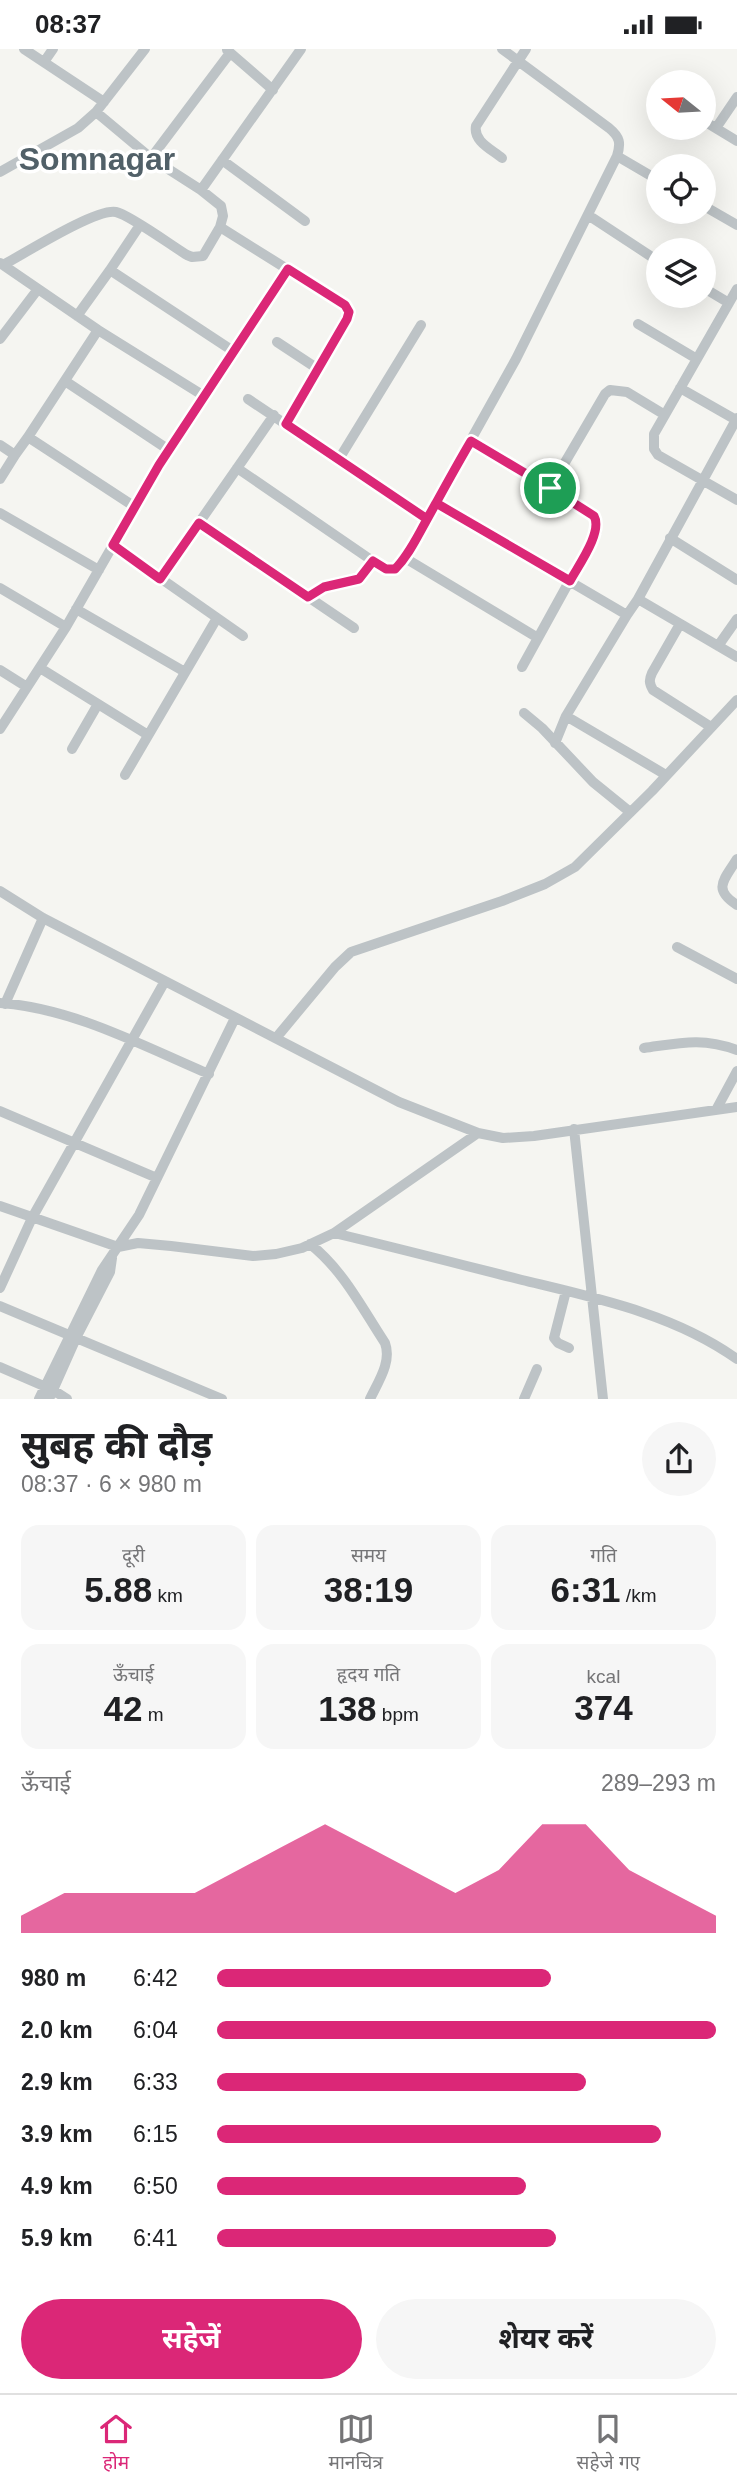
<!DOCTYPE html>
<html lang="hi">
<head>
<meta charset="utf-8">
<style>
	:root { --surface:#fff; --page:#f6f6f6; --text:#202124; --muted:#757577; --line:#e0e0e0; --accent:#db2777 }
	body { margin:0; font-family:Arial,"Noto Sans Devanagari",sans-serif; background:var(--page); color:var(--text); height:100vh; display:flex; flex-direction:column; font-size:26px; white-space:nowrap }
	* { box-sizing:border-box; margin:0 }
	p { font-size:23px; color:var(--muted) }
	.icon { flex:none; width:38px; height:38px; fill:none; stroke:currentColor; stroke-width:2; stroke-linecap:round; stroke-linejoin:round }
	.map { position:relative; height:1350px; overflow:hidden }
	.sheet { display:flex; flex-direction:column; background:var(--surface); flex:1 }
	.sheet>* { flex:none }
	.needle { width:46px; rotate:288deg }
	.tools { position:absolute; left:646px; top:21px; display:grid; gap:14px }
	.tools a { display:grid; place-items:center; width:70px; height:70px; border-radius:50%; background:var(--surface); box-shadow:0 7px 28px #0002; font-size:35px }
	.pin { position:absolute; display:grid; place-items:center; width:60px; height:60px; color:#fff; margin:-30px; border:4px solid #fff; border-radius:50%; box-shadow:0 2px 7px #0007 }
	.round { display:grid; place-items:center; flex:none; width:74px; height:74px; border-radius:37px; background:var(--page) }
	.summary { display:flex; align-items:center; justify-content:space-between; height:119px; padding:0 21px }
	h1 { font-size:38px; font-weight:700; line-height:52px }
	.metrics { display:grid; grid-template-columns:repeat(3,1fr); gap:10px; height:119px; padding:7px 21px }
	.metrics div { display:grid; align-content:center; border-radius:18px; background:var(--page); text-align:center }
	.metrics b { font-size:35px; font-weight:700 }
	.metrics small { font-size:19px; font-weight:400 }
	.metrics p { font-size:19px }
	.chart { height:196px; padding:14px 21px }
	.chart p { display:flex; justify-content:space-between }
	.chart svg { width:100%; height:126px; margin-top:7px; fill:var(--accent); opacity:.7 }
	.button { display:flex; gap:14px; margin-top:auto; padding:14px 21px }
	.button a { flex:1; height:80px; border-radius:42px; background:var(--accent); color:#fff; font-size:28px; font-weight:700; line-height:80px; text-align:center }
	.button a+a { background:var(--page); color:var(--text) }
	ul { padding:0 21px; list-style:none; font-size:23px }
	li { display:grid; grid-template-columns:112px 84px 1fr; align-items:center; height:52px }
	li i { height:18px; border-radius:9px; background:var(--accent) }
	.status { display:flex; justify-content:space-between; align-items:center; height:49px; padding:0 35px; background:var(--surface); direction:ltr }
	.status svg { height:19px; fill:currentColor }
	.tab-bar { display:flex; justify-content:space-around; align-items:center; height:98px; border-top:2px solid var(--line); background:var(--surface); font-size:19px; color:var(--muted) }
	.tab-bar a { display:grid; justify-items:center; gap:4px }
	.tab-bar .on { color:var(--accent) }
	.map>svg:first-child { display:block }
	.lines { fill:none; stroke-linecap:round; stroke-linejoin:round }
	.minor { stroke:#bdc3c6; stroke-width:10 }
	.route-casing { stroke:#fff; stroke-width:14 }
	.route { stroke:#db2777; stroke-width:9 }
	.labels { text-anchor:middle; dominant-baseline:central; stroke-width:7; stroke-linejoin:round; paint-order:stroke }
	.district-label { font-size:32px; font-weight:bold; fill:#516068; stroke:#fff }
</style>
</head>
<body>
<div class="status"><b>08:37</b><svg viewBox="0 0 49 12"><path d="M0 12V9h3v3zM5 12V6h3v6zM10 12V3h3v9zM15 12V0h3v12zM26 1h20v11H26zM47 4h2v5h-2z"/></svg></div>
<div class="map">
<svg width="737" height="1350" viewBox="0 0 737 1350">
	<rect width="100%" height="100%" fill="#f5f5f1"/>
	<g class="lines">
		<path class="minor" d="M24 0 104 53
			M227 1 273 41
			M44 13 53 0
			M704 72 737 92
			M716 79 737 48
			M617 107 658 131
			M151 109 230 4
			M502 109C491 100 473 92 476 77L526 0
			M222 111 305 172
			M0 123 78 79 96 63 145 0
			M201 141 301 0
			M704 157 737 176
			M588 166 658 212
			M220 178 335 250 345 256 349 263 286 375
			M0 214 98 281 204 347
			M3 216C24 205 96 159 116 163 130 166 172 197 187 206L192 208 203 207 220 178 223 167 221 157 201 141 151 109 96 63
			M110 221 140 176
			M704 239 729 254
			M737 240 654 385V400L658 406 737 451
			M77 267 110 221 233 302
			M638 275 697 310
			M98 281 28 388 135 458
			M0 290 38 240
			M277 293 318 320
			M65 332 169 401
			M680 339 736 371
			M248 350 427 470
			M737 369 638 550 737 608
			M471 392 594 467 597 472V482L522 618
			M0 396 15 406 28 388
			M339 410 421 276
			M237 419 380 517 395 520 405 509 516 310 617 107C621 94 620 88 609 79L502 0
			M0 430 15 406
			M550 439 605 345 610 341 627 343 665 366
			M436 454 627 566 638 550
			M0 464 99 521
			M199 474 354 579
			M670 489 737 531
			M113 496 243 587
			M405 509 538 589
			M160 530 274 366
			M0 539 66 578
			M308 548 324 538 359 530 373 512
			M76 560 185 623
			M680 575 652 624C649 631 649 634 653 641L711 678
			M718 597 737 570
			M40 619 148 686
			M0 621 27 638
			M524 664 542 679 593 733 630 763
			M566 667 666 726
			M0 680 66 578 159 416 288 220
			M555 694 566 667 627 566
			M72 700 98 655
			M125 726 217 569
			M737 810C724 831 712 840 737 856
			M0 842 43 869 399 1053 478 1084 503 1089 534 1087 737 1058
			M677 898 737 930
			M0 954C73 959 143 997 209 1025
			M5 955 43 869
			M276 989 335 918 351 903 502 852 545 835 575 818 652 742 737 651
			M644 999C680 994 702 988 737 1001
			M716 1061 737 1022
			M0 1062 157 1129
			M574 1080 603 1350
			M0 1157 118 1198 138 1194 171 1197 253 1207 276 1205 302 1199 334 1184 478 1084
			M334 1184C397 1199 459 1215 522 1231 596 1249 674 1265 737 1310
			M310 1195C343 1221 362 1259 385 1294 392 1313 378 1333 370 1350
			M0 1239 32 1169 165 932
			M566 1242 554 1289 558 1294 569 1299
			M0 1257 222 1350
			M0 1318 53 1341 67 1350
			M39 1350 102 1221 139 1166 235 969
			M49 1350 77 1287 110 1223 112 1209
			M524 1350 537 1320"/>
	</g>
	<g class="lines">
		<defs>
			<path id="route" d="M550 439 471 392C455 419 440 447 425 474 416 490 408 507 395 520H386L373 512 359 530 324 538 308 548 199 474 160 530 113 496 159 416 288 220 345 256 349 263 347 270 286 375 427 470 436 454 570 532C578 517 603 483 594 467L550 439"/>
		</defs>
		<use href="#route" class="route-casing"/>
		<use href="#route" class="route"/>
	</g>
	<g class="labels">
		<g class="district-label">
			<text x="97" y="110">Somnagar</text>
		</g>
	</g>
</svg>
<div class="tools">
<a><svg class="needle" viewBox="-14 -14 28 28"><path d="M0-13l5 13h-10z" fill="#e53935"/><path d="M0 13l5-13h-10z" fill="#757577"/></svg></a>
<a><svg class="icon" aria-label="locate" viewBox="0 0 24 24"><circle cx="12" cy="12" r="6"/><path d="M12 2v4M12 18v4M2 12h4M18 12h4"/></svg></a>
<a><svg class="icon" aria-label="layers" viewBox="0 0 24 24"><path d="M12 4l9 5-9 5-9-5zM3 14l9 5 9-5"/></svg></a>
</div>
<div class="pin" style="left:550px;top:439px;background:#1e9e55"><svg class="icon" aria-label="arrive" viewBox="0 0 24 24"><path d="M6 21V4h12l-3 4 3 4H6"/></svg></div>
</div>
<section class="sheet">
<div class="summary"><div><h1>सुबह की दौड़</h1><p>08:37 · 6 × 980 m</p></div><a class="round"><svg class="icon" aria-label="share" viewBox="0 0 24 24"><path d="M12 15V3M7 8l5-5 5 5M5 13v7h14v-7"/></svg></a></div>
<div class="metrics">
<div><p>दूरी</p><b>5.88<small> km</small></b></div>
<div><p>समय</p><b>38:19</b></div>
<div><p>गति</p><b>6:31<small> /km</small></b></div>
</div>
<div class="metrics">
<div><p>ऊँचाई</p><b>42<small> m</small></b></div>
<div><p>हृदय गति</p><b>138<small> bpm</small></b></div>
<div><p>kcal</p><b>374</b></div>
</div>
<div class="chart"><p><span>ऊँचाई</span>289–293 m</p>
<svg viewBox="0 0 160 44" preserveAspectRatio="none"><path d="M0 44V38L10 30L20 30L30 30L40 30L50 22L60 14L70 6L80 14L90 22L100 30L110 22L120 6L130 6L140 22L150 30L160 38V44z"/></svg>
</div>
<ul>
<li><b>980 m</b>6:42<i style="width:67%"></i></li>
<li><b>2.0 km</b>6:04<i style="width:100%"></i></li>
<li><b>2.9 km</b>6:33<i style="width:74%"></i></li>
<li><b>3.9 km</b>6:15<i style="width:89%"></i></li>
<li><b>4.9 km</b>6:50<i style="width:62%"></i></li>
<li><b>5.9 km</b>6:41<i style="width:68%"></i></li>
</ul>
<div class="button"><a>सहेजें</a><a>शेयर करें</a></div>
</section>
<nav class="tab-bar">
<a class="on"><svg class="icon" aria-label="home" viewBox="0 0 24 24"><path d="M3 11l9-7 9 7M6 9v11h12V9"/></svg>होम</a>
<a><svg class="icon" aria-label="map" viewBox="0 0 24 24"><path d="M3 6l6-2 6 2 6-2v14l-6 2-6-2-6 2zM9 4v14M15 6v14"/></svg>मानचित्र</a>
<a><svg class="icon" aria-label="saved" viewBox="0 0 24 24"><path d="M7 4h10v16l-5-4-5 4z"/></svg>सहेजे गए</a>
</nav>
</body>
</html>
